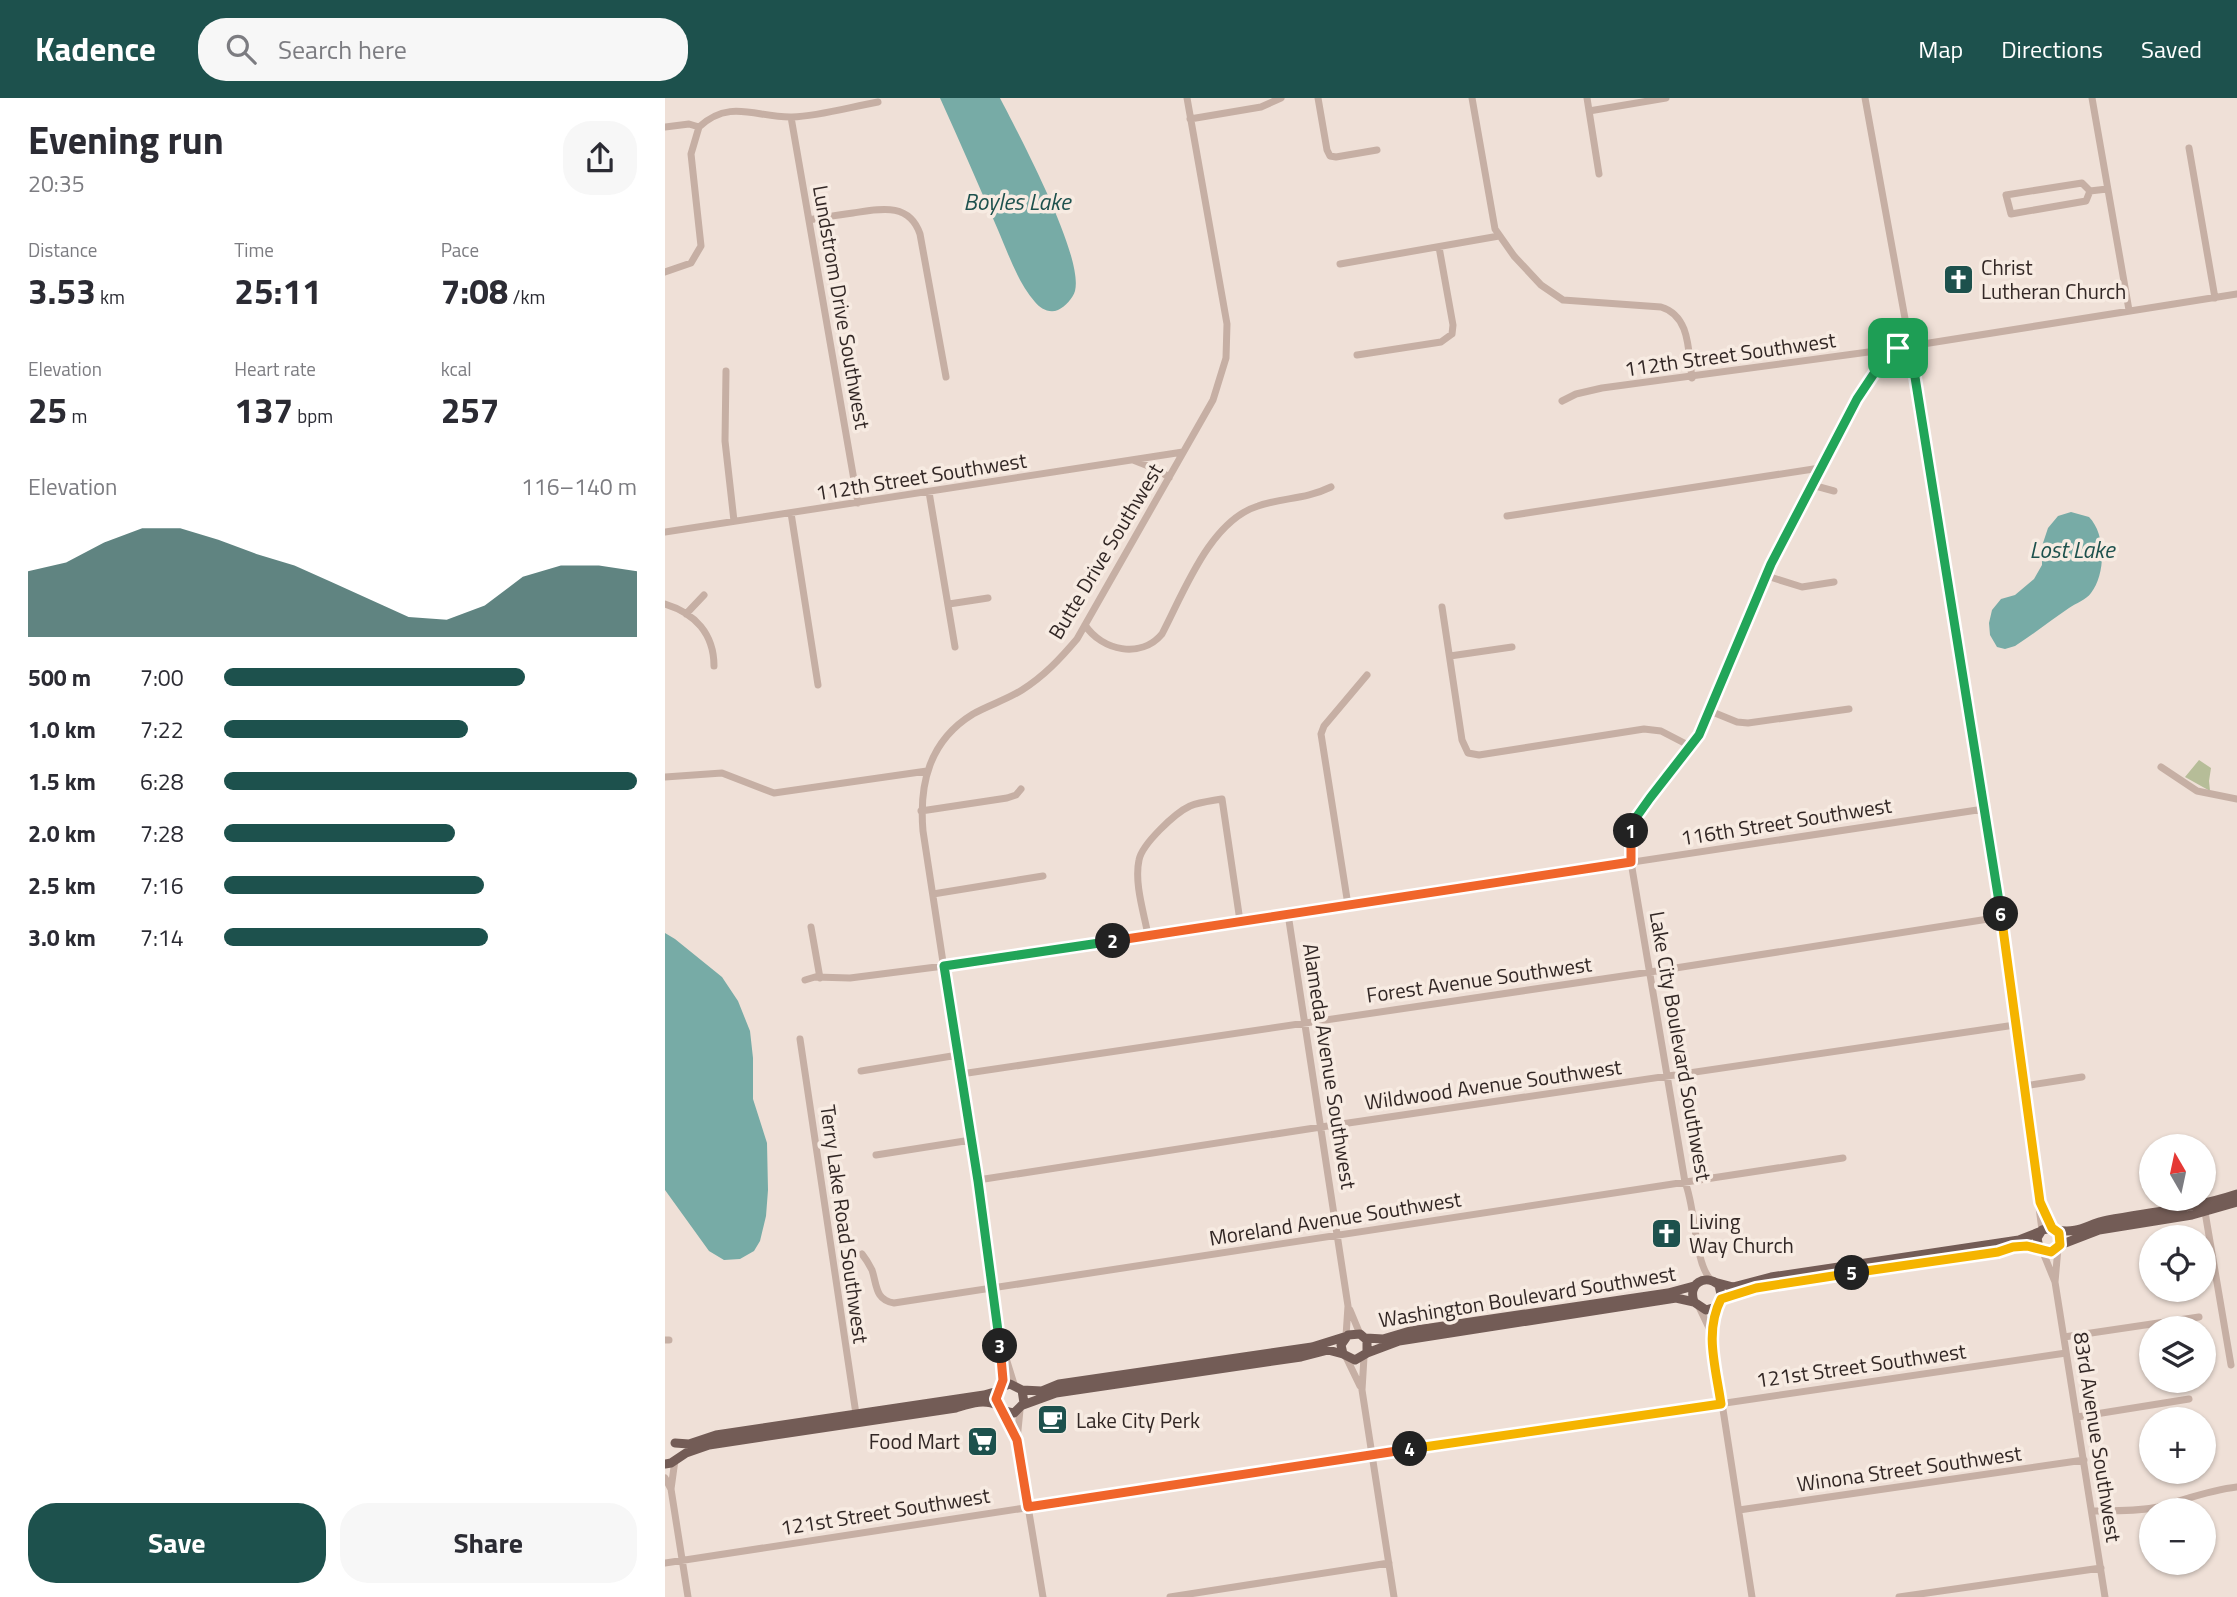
<!DOCTYPE html>
<html lang="en">
<head>
<meta charset="utf-8">
<style>
	:root { --surface:#fff; --page:#f7f7f7; --text:#2b2b33; --muted:#7c7c81; --accent:#1d514d }
	body { margin:0; font-family:"Titillium Web",sans-serif; background:var(--page); color:var(--text); height:100vh; display:flex; flex-direction:column; font-size:26px; white-space:nowrap }
	* { box-sizing:border-box; margin:0 }
	p { font-size:23px; color:var(--muted) }
	.icon { flex:none; width:38px; height:38px; fill:none; stroke:currentColor; stroke-width:2; stroke-linecap:round; stroke-linejoin:round }
	.map { position:relative; flex:1; overflow:hidden }
	.panel { display:flex; flex-direction:column; background:var(--surface); width:665px }
	.panel>* { flex:none }
	.needle { width:46px; rotate:351deg }
	.fabs { position:absolute; left:1474px; top:1036px; display:grid; gap:14px }
	.fabs a { display:grid; place-items:center; width:77px; height:77px; border-radius:50%; background:var(--surface); box-shadow:0 2px 5px #0004; font-size:35px }
	.pin { position:absolute; display:grid; place-items:center; width:60px; height:60px; color:#fff; margin:-30px; border-radius:14px; box-shadow:0 4px 10px #0006 }
	.km { position:absolute; width:35px; height:35px; margin:-18px; border-radius:50%; background:#222; color:#fff; font-size:19px; line-height:35px; text-align:center }
	.round { display:grid; place-items:center; flex:none; width:74px; height:74px; border-radius:28px; background:var(--page) }
	.summary { display:flex; align-items:center; justify-content:space-between; height:119px; padding:0 28px }
	h1 { font-size:38px; font-weight:700; line-height:52px }
	.metrics { display:grid; grid-template-columns:repeat(3,1fr); gap:10px; height:119px; padding:7px 28px }
	.metrics div { display:grid; align-content:center }
	.metrics b { font-size:35px; font-weight:700 }
	.metrics small { font-size:19px; font-weight:400 }
	.metrics p { font-size:19px }
	.chart { height:196px; padding:14px 28px }
	.chart p { display:flex; justify-content:space-between }
	.chart svg { width:100%; height:126px; margin-top:7px; fill:var(--accent); opacity:.7 }
	.primary-button { display:flex; gap:14px; margin-top:auto; padding:14px 28px }
	.primary-button a { flex:1; height:80px; border-radius:28px; background:var(--accent); color:#fff; font-size:28px; font-weight:700; line-height:80px; text-align:center }
	.primary-button a+a { background:var(--page); color:var(--text) }
	ul { padding:0 28px; list-style:none; font-size:23px }
	li { display:grid; grid-template-columns:112px 84px 1fr; align-items:center; height:52px }
	li i { height:18px; border-radius:9px; background:var(--accent) }
	header { display:flex; align-items:center; gap:42px; box-sizing:border-box; height:98px; padding:0 35px; background:var(--accent); color:#fff }
	header strong { font-size:33px }
	nav { display:flex; gap:38px; margin-inline-start:auto; font-size:24px }
	.search { width:490px; height:63px; background:var(--page); display:flex; align-items:center; gap:18px; box-sizing:border-box; padding:0 24px; border-radius:28px; color:var(--muted); font-size:26px }
	main { display:flex; flex:1; min-height:0 }
	.map>svg:first-child { display:block }
	.green { fill:#b6bd98 }
	.water { fill:#77aba6 }
	.lines { fill:none; stroke-linecap:round; stroke-linejoin:round }
	.minor { stroke:#c6afa4; stroke-width:7 }
	.major { stroke:#735c56; stroke-width:9 }
	.split-1-casing { stroke:#fff; stroke-width:14 }
	.split-2-casing { stroke:#fff; stroke-width:14 }
	.split-3-casing { stroke:#fff; stroke-width:14 }
	.split-4-casing { stroke:#fff; stroke-width:14 }
	.split-5-casing { stroke:#fff; stroke-width:14 }
	.split-6-casing { stroke:#fff; stroke-width:14 }
	.split-7-casing { stroke:#fff; stroke-width:14 }
	.split-1 { stroke:#22a559; stroke-width:9 }
	.split-2 { stroke:#f0652b; stroke-width:9 }
	.split-3 { stroke:#22a559; stroke-width:9 }
	.split-4 { stroke:#f0652b; stroke-width:9 }
	.split-5 { stroke:#f5b400; stroke-width:9 }
	.split-6 { stroke:#f5b400; stroke-width:9 }
	.split-7 { stroke:#22a559; stroke-width:9 }
	.labels { text-anchor:middle; dominant-baseline:central; stroke-width:7; stroke-linejoin:round; paint-order:stroke }
	.poi-label { font-size:21px; fill:#322725; stroke:#f7ebe2; text-anchor:start }
	.street-label { font-size:21px; fill:#322725; stroke:#f7ebe2 }
	.water-label { font-size:23px; font-style:italic; fill:#1d514d; stroke:#f7ebe2 }
</style>
</head>
<body>
<header>
<strong>Kadence</strong>
<div class="search"><svg class="icon" aria-label="search" viewBox="0 0 24 24"><circle cx="10" cy="10" r="6"/><path d="M15 15l6 6"/></svg>Search here</div>
<nav><a>Map</a><a>Directions</a><a>Saved</a></nav>
</header>
<main>
<section class="panel">
<div class="summary"><div><h1>Evening run</h1><p>20:35</p></div><a class="round"><svg class="icon" aria-label="share" viewBox="0 0 24 24"><path d="M12 15V3M7 8l5-5 5 5M5 13v7h14v-7"/></svg></a></div>
<div class="metrics">
<div><p>Distance</p><b>3.53<small> km</small></b></div>
<div><p>Time</p><b>25:11</b></div>
<div><p>Pace</p><b>7:08<small> /km</small></b></div>
</div>
<div class="metrics">
<div><p>Elevation</p><b>25<small> m</small></b></div>
<div><p>Heart rate</p><b>137<small> bpm</small></b></div>
<div><p>kcal</p><b>257</b></div>
</div>
<div class="chart"><p><span>Elevation</span>116–140 m</p>
<svg viewBox="0 0 160 44" preserveAspectRatio="none"><path d="M0 44V21L10 18L20 11L30 6L40 6L50 10L60 15L70 19L80 25L90 31L100 37L110 38L120 33L130 23L140 19L150 19L160 21V44z"/></svg>
</div>
<ul>
<li><b>500 m</b>7:00<i style="width:73%"></i></li>
<li><b>1.0 km</b>7:22<i style="width:59%"></i></li>
<li><b>1.5 km</b>6:28<i style="width:100%"></i></li>
<li><b>2.0 km</b>7:28<i style="width:56%"></i></li>
<li><b>2.5 km</b>7:16<i style="width:63%"></i></li>
<li><b>3.0 km</b>7:14<i style="width:64%"></i></li>
</ul>
<div class="primary-button"><a>Save</a><a>Share</a></div>
</section>
<div class="map">
<svg width="1572" height="1499" viewBox="0 0 1572 1499">
	<rect width="100%" height="100%" fill="#efe0d7"/>
	<path class="green" d="M1534 662 1546 670 1544 683 1545 693 1520 679Z"/>
	<path class="water" d="M275 0H335C353 35 419 158 410 193 408 200 400 209 393 212 384 216 375 210 370 204 353 185 343 155 333 132 314 88 295 44 275 0Z
		M1406 414 1424 419C1441 436 1441 476 1426 495 1421 502 1411 505 1404 510 1386 522 1369 536 1350 548L1340 551 1332 549 1325 537 1324 525 1327 512 1336 501 1350 497 1369 481 1377 467V448L1383 430 1393 418Z
		M0 835 10 841 57 879 73 903 85 933 88 960V1001L102 1045 103 1092 101 1118 95 1143 89 1153 75 1161 59 1162 44 1153 0 1092Z"/>
	<g class="lines">
		<path class="minor" d="M653 0 662 52 665 58 671 59 712 52
			M807 0 830 131 849 158 876 187 898 202 996 209C1026 218 1023 254 1027 280
			M922 0 934 76
			M1200 0 1245 248 1336 819 1377 1132
			M1427 0 1464 212
			M924 13 1001 0
			M126 19 193 405
			M525 21 596 9 616 0
			M0 29 24 26 34 29C65 0 92 20 127 19 155 18 185 9 213 4
			M1524 50 1550 200
			M1425 93 1421 103 1346 116 1341 97 1417 85 1425 93 1442 91
			M144 122C158 119 173 117 188 115 215 111 244 104 255 136L281 279
			M675 166 834 138
			M0 174 26 165 36 148 26 56 34 29
			M692 257 776 244 787 236 788 227 774 149
			M61 273 60 343 69 423
			M897 303 911 296 937 290 1233 250 1572 196
			M468 362 496 373 504 380
			M1147 387 1169 393
			M264 394 290 549
			M126 415 153 587
			M842 418 1155 370
			M0 434 518 354
			M1102 478 1137 489 1169 484
			M0 506C30 515 49 536 49 568
			M284 506 323 500
			M777 509 797 642 803 655 814 657 979 631 996 633 1025 648
			M21 516 39 497
			M420 527C437 553 476 561 497 536 519 494 545 423 593 408 619 399 639 402 666 389
			M785 558 847 549
			M1045 613 1072 624 1083 625 1184 611
			M1496 669 1532 693 1572 701
			M0 679 57 675 109 695 262 673
			M256 713 342 700 351 697 356 691
			M268 796 378 778
			M683 807 656 636 659 628 702 577
			M623 816 683 1208 681 1238
			M146 829 155 880
			M483 837C479 815 469 785 474 762 477 746 510 715 525 708 535 704 546 703 557 701L575 823
			M140 882 150 879 185 880 279 868 1319 711
			M135 941 191 1316
			M196 973 293 957
			M296 976 985 874 1336 819
			M1359 988 1417 979
			M211 1057 306 1042
			M313 1082 656 1029 1350 927
			M1375 1104 1387 1130
			M1540 1114 1566 1267
			M1393 1150 1390 1184 1440 1499
			M1377 1152 1390 1184
			M197 1156C201 1161 204 1166 207 1172 212 1187 210 1202 229 1205L1178 1060
			M1045 1181C1029 1162 1031 1111 1020 1084L966 764 965 742 970 721 1034 637 1106 466 1192 301 1216 265 1233 250
			M1034 1209 1046 1234 1087 1499
			M685 1212 695 1236
			M1046 1234 1054 1206
			M1399 1239 1534 1219
			M0 1242H4
			M335 1248 336 1289
			M681 1259 695 1288
			M699 1259 697 1292 729 1499
			M349 1286 336 1244 258 733C254 686 264 643 308 616 324 607 341 602 357 592 379 578 395 561 412 541L548 302 561 260 562 226 522 0
			M355 1312 352 1342 378 1499
			M339 1314 350 1338
			M1412 1319 1524 1301
			M10 1362 6 1391 23 1499
			M0 1380 6 1391
			M1074 1412 1419 1362
			M1427 1413C1449 1412 1471 1414 1493 1409 1520 1402 1544 1392 1572 1389
			M0 1465 707 1357 1401 1255
			M505 1499 724 1465
			M1234 1499 1436 1470"/>
		<path class="major" d="M1391 1132C1416 1136 1421 1126 1443 1122 1487 1114 1530 1110 1572 1096
			M1395 1147 1434 1132 1527 1117 1572 1104
			M1053 1185 1068 1189 1106 1179 1354 1142 1374 1134
			M1057 1201 1054 1187C1039 1175 1023 1186 1029 1204L1041 1212 1051 1209 1057 1201 1091 1190 1333 1154 1348 1149 1362 1148 1386 1154 1395 1147 1394 1135 1387 1130 1377 1132 1372 1140 1374 1150
			M701 1240 718 1241 745 1233 1003 1195 1029 1188
			M702 1255 734 1243 1011 1200 1029 1204
			M357 1292 377 1293 394 1286 647 1249 679 1239
			M358 1307 391 1295 636 1259 663 1252 678 1256 690 1262 702 1255V1242L695 1236 683 1237 676 1247 678 1256
			M10 1345 24 1346 51 1337 319 1297 333 1293
			M0 1366 6 1365 21 1355 44 1347 291 1310C304 1306 320 1300 333 1308 339 1312 340 1314 349 1315L359 1305 357 1292 345 1286 336 1289 331 1297 333 1308"/>
	</g>
	<g class="lines">
		<defs>
			<path id="split-1" d="M966 733 970 721 985 700 1034 637 1106 466 1192 301 1216 265 1233 250"/>
			<path id="split-2" d="M448 843 966 764V733"/>
			<path id="split-3" d="M335 1248 313 1083 279 868 448 843"/>
			<path id="split-4" d="M335 1248 338 1282 331 1301 352 1342 363 1409 745 1351"/>
			<path id="split-5" d="M745 1351 1056 1306C1051 1270 1039 1234 1056 1201L1091 1190 1187 1175"/>
			<path id="split-6" d="M1187 1175 1333 1154 1348 1149 1362 1148 1386 1154 1395 1147 1394 1135 1387 1130 1375 1104 1336 816"/>
			<path id="split-7" d="M1233 250 1245 248 1336 816"/>
		</defs>
		<use href="#split-1" class="split-1-casing"/>
		<use href="#split-2" class="split-2-casing"/>
		<use href="#split-3" class="split-3-casing"/>
		<use href="#split-4" class="split-4-casing"/>
		<use href="#split-5" class="split-5-casing"/>
		<use href="#split-6" class="split-6-casing"/>
		<use href="#split-7" class="split-7-casing"/>
		<use href="#split-1" class="split-1"/>
		<use href="#split-2" class="split-2"/>
		<use href="#split-3" class="split-3"/>
		<use href="#split-4" class="split-4"/>
		<use href="#split-5" class="split-5"/>
		<use href="#split-6" class="split-6"/>
		<use href="#split-7" class="split-7"/>
	</g>
	<defs>
		<symbol id="church-square" viewBox="-11 -11 22 22"><rect x="-9" y="-9" width="18" height="18" rx="4" fill="#1d514d" stroke="#f7ebe2"/><path d="M-1.2-6h2.4v3.5h3.3v2.4h-3.3V6h-2.4V-.1h-3.3v-2.4h3.3Z" fill="#fff"/></symbol>
		<symbol id="cafe-square" viewBox="-11 -11 22 22"><rect x="-9" y="-9" width="18" height="18" rx="4" fill="#1d514d" stroke="#f7ebe2"/><path d="M-5.5-4.5H6V0H3Q3 3.5 0 3.5H-2.5Q-5.5 3.5-5.5 0ZM3-3.2v2h1.7v-2ZM-6 4.5H4V6H-6Z" fill="#fff"/></symbol>
		<symbol id="supermarket-square" viewBox="-11 -11 22 22"><rect x="-9" y="-9" width="18" height="18" rx="4" fill="#1d514d" stroke="#f7ebe2"/><path d="M-6-5.5h2.5l.6 2H6L4.5 2H-2.5L-4.4-4H-6ZM-1.5 3.2a1.3 1.3 0 1 0 .1 0ZM3 3.2a1.3 1.3 0 1 0 .1 0Z" fill="#fff"/></symbol>
	</defs>
	<g fill-rule="evenodd">
		<use href="#church-square" x="1276" y="164" width="35" height="35"/>
		<use href="#church-square" x="984" y="1118" width="35" height="35"/>
		<use href="#cafe-square" x="370" y="1304" width="35" height="35"/>
		<use href="#supermarket-square" x="300" y="1326" width="35" height="35"/>
	</g>
	<g class="labels">
		<g class="poi-label">
			<text x="1316" y="169">Christ<tspan x="1316" dy="24">Lutheran Church</tspan></text>
			<text x="1024" y="1123">Living<tspan x="1024" dy="24">Way Church</tspan></text>
			<text x="411" y="1322">Lake City Perk</text>
			<text x="295" y="1343" text-anchor="end">Food Mart</text>
		</g>
		<g class="street-label">
			<text transform="translate(177 209) rotate(80)">Lundstrom Drive Southwest</text>
			<text transform="translate(1065 256) rotate(-8)">112th Street Southwest</text>
			<text transform="translate(256 378) rotate(-9)">112th Street Southwest</text>
			<text transform="translate(440 453) rotate(-59)">Butte Drive Southwest</text>
			<text transform="translate(1121 723) rotate(-9)">116th Street Southwest</text>
			<text transform="translate(814 881) rotate(-8)">Forest Avenue Southwest</text>
			<text transform="translate(1016 948) rotate(80)">Lake City Boulevard Southwest</text>
			<text transform="translate(665 968) rotate(81)">Alameda Avenue Southwest</text>
			<text transform="translate(828 986) rotate(-8)">Wildwood Avenue Southwest</text>
			<text transform="translate(670 1120) rotate(-9)">Moreland Avenue Southwest</text>
			<text transform="translate(180 1126) rotate(82)">Terry Lake Road Southwest</text>
			<text transform="translate(862 1198) rotate(-9)">Washington Boulevard Southwest</text>
			<text transform="translate(1196 1267) rotate(-8)">121st Street Southwest</text>
			<text transform="translate(1433 1339) rotate(81)">83rd Avenue Southwest</text>
			<text transform="translate(1244 1370) rotate(-8)">Winona Street Southwest</text>
			<text transform="translate(220 1413) rotate(-9)">121st Street Southwest</text>
		</g>
		<g class="water-label">
			<text x="352" y="103">Boyles Lake</text>
			<text x="1407" y="451">Lost Lake</text>
		</g>
	</g>
</svg>
<div class="fabs">
<a><svg class="needle" viewBox="-14 -14 28 28"><path d="M0-13l5 13h-10z" fill="#e53935"/><path d="M0 13l5-13h-10z" fill="#7c7c81"/></svg></a>
<a><svg class="icon" aria-label="locate" viewBox="0 0 24 24"><circle cx="12" cy="12" r="6"/><path d="M12 2v4M12 18v4M2 12h4M18 12h4"/></svg></a>
<a><svg class="icon" aria-label="layers" viewBox="0 0 24 24"><path d="M12 4l9 5-9 5-9-5zM3 14l9 5 9-5"/></svg></a>
<a>+</a>
<a>−</a>
</div>
<div class="pin" style="left:1233px;top:250px;background:#1e9e55"><svg class="icon" aria-label="arrive" viewBox="0 0 24 24"><path d="M6 21V4h12l-3 4 3 4H6"/></svg></div>
<b class="km" style="left:966px;top:733px">1</b>
<b class="km" style="left:448px;top:843px">2</b>
<b class="km" style="left:335px;top:1248px">3</b>
<b class="km" style="left:745px;top:1351px">4</b>
<b class="km" style="left:1187px;top:1175px">5</b>
<b class="km" style="left:1336px;top:816px">6</b>
</div>
</main>
</body>
</html>
